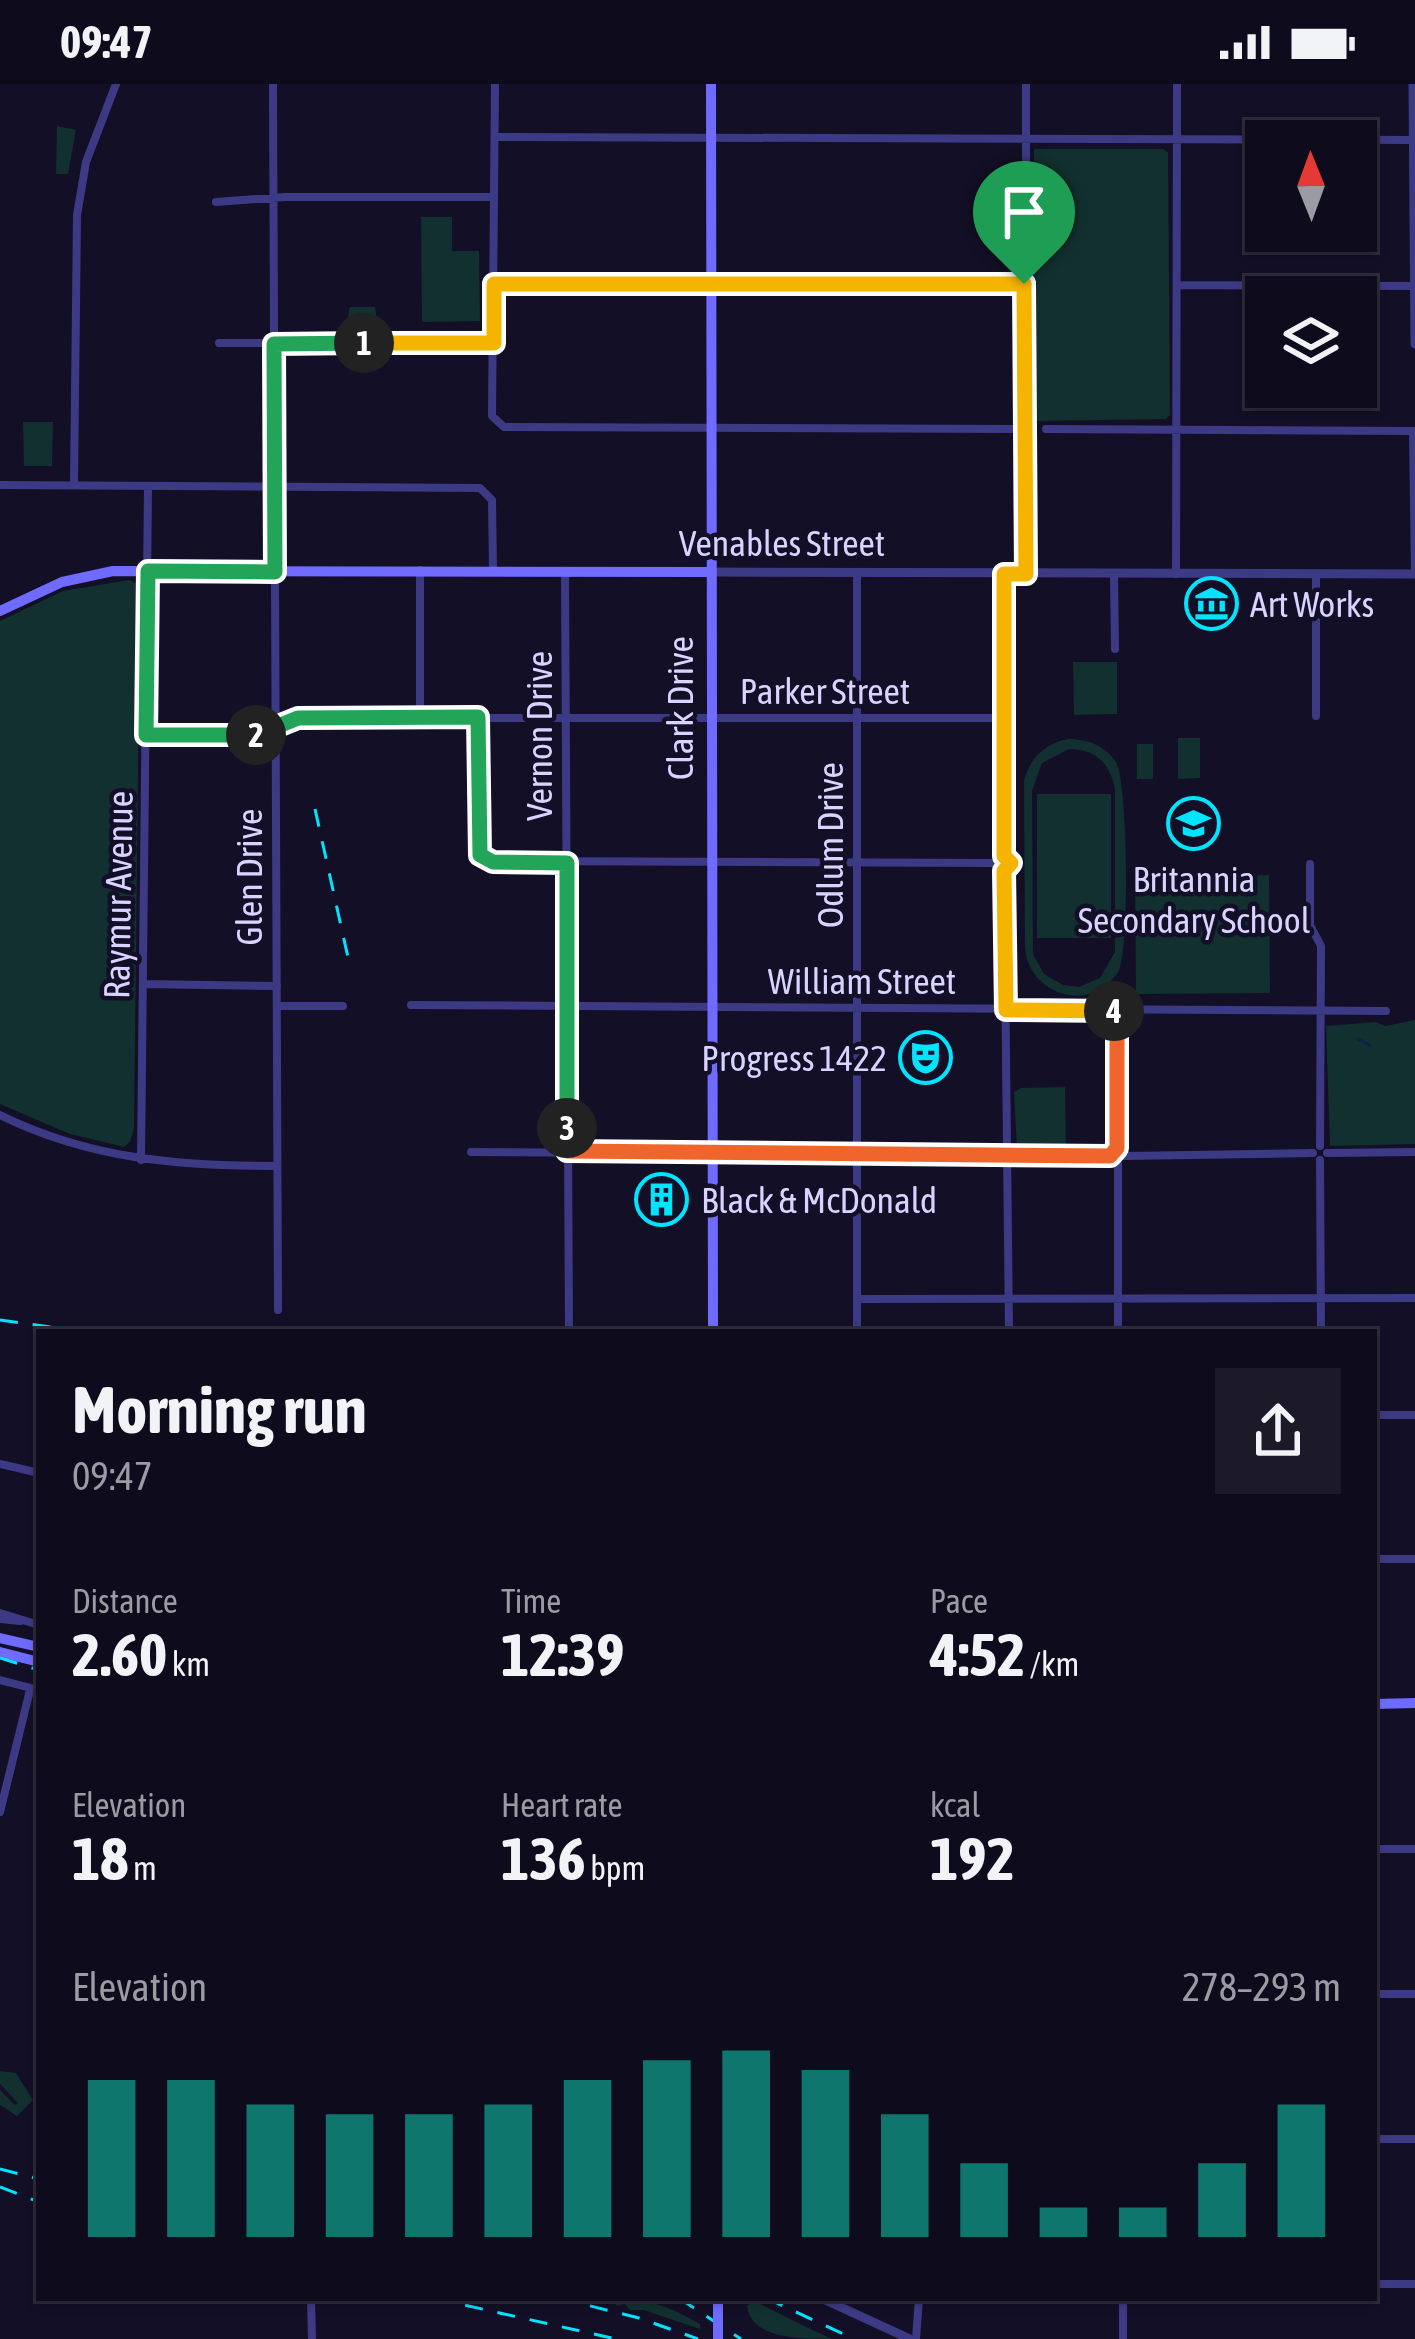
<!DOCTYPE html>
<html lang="en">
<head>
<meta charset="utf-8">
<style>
	:root { --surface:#0e0b1c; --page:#1c1929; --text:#f1f3f6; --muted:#9b9ba3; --line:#2e2b3b; --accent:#0f766e }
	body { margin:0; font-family:"Asap Condensed",sans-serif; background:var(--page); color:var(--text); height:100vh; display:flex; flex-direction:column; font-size:45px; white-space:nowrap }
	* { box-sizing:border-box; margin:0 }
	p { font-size:39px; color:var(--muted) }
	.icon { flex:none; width:66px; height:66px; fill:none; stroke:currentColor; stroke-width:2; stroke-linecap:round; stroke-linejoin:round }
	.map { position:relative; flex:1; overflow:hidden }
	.side { position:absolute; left:36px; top:1245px; width:1341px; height:972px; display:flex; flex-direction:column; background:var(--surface); border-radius:0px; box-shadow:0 3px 9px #0004,0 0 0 3px var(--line) }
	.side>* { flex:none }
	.needle { width:78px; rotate:359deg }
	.buttons { position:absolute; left:1245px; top:36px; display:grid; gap:24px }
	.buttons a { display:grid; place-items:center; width:132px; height:132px; border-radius:0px; background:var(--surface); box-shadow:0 3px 9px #0004,0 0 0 3px var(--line); font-size:60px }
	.pin { position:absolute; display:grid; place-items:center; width:102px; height:102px; color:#fff; margin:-123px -51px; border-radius:50% 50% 50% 0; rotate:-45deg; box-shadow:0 0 12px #0007 }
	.pin .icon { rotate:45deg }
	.km { position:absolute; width:60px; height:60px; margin:-30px; border-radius:50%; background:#222; color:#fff; font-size:33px; line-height:60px; text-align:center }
	.round { display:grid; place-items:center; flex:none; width:126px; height:126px; border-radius:0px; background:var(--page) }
	.summary { display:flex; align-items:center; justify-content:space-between; height:204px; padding:0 36px }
	h1 { font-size:66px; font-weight:700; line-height:90px }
	.figures { display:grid; grid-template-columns:repeat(3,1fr); gap:18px; height:204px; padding:12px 36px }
	.figures div { display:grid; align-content:center }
	.figures b { font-size:60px; font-weight:700 }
	.figures small { font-size:33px; font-weight:400 }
	.figures p { font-size:33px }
	.chart { height:336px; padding:24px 36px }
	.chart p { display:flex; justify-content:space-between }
	.chart svg { width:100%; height:216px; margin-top:12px; stroke:var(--accent); stroke-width:6 }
	.status { display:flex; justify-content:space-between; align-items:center; height:84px; padding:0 60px; background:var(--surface); direction:ltr }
	.status svg { height:33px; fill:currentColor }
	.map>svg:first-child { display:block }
	.green { fill:#12302f; fill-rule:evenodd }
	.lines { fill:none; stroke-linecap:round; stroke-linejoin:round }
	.stream { stroke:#0c2248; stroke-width:3 }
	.minor { stroke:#3d3a85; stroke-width:8 }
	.tertiary { stroke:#3d3a85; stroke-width:9 }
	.secondary { stroke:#6f6bff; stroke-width:10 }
	.rail { stroke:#00e5ff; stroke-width:3; stroke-dasharray:18 15; stroke-linecap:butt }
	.secondary-bridge { stroke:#6f6bff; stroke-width:10 }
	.split-1-casing { stroke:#fff; stroke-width:24 }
	.split-2-casing { stroke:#fff; stroke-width:24 }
	.split-3-casing { stroke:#fff; stroke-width:24 }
	.split-4-casing { stroke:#fff; stroke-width:24 }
	.split-5-casing { stroke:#fff; stroke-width:24 }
	.split-1 { stroke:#f5b400; stroke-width:15 }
	.split-2 { stroke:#22a559; stroke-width:15 }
	.split-3 { stroke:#22a559; stroke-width:15 }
	.split-4 { stroke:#f0652b; stroke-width:15 }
	.split-5 { stroke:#f5b400; stroke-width:15 }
	.labels { text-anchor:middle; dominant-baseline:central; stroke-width:9; stroke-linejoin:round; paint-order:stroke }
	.street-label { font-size:36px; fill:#d9d4ff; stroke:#130f26 }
	.poi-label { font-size:36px; fill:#d9d4ff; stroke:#130f26; text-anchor:start }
</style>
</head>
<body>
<div class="status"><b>09:47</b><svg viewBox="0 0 49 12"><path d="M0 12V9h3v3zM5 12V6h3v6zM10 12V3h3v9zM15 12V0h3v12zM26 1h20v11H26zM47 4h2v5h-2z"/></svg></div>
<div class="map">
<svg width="1415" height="2255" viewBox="0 0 1415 2255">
	<rect width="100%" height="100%" fill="#130f26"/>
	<path class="green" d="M57 42 76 46 68 90H56Z
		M1034 65H1163L1168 68 1170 331 1166 335 1038 337 1031 332Z
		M421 133H452V167H479L480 237 422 238Z
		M350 223H375L378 242H346Z
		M23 338H53L52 382H24Z
		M129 496 138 500 140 511 134 1044 130 1058 124 1063 70 1050 0 1020V537L63 507Z
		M1073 578H1117V630L1074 631Z
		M1178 654H1200V694L1178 695Z
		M1068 655C1087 655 1105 661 1116 678 1128 698 1130 868 1118 888 1091 931 1028 911 1025 863L1024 697C1030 674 1044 660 1068 655ZM1069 665C1095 665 1110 679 1115 705V868L1100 894 1079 903 1063 901 1044 890 1033 870 1032 707 1042 679Z
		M1137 660H1153V695H1137Z
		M1037 710H1111V854H1037Z
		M1269 791 1270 909 1136 910 1135 792Z
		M1415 936V1060L1330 1062 1326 942 1376 938 1385 942Z
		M1065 1003 1066 1066 1017 1064 1014 1008 1021 1004Z
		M0 1987 16 1989 33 2016 17 2032 0 2021V2006L15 2021 18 2019 0 2000Z
		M609 2214C648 2214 668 2222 700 2240V2245L644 2226H630L625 2220 617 2222Z
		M753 2217C780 2229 806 2244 832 2255 799 2255 751 2255 747 2222Z"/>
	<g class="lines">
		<path class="stream" d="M1358 955 1370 961"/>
		<path class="minor" d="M273 0 278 1226
			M495 0 492 332 504 343 1025 345
			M495 53 1414 56
			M216 118 285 113H494
			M494 200H1025
			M1177 201 1415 202
			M219 259H494
			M1046 345 1415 347
			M1413 347 1415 490
			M0 401 480 404 492 416 493 486
			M74 401 77 131 86 78 116 0
			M565 488 569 1248
			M1026 489V0
			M1004 490V772
			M1114 490 1115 565
			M1176 490 1177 0
			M1316 490V632
			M420 633V486
			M478 633V766L487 777 996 779 1004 787 1011 779 1004 772 996 779
			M146 651H257L298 634H1004
			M1310 780V841L1321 862 1320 1062
			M1004 788 1009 1248
			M144 900 277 902
			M411 921 1386 927
			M277 922H343
			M1117 927V1064
			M0 1031C89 1075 179 1082 276 1082
			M471 1068 1110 1072
			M1327 1069 1415 1068
			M1124 1072 1313 1069
			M141 1076 148 403
			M1320 1076 1321 1248
			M1118 1079V1248
			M857 1215 1415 1214
			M857 1248V489
			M1374 1331H1415
			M0 1380 39 1389
			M1374 1475H1415
			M0 1529 39 1541
			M0 1535 20 1537
			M0 1596 39 1606
			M0 1728 30 1606
			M1374 1765H1415
			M1374 1910H1415
			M1374 2055H1415
			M1374 2200H1415
			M311 2214 312 2255
			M1123 2214V2255
			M916 2255 919 2214"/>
		<path class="tertiary" d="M1413 0 1415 260
			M710 488 1415 490
			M821 2214 910 2255"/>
		<path class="secondary" d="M711 0 713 1248
			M0 527 62 498 113 487 710 488
			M0 1554 39 1563
			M0 1568 39 1578
			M1374 1620 1415 1619"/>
		<path class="rail" d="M315 725 349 878
			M0 1236 88 1248
			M0 1574 39 1586
			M0 2085 39 2095
			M0 2103 39 2118
			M433 2214 616 2255
			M558 2214 639 2234 698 2255
			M679 2214 741 2255
			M766 2214 854 2255"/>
		<path class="secondary-bridge" d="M718 2255V2214"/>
	</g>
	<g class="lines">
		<defs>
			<path id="split-1" d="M364 259H494V200H1024"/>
			<path id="split-2" d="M256 651H146L148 487 275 488 274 260 364 259"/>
			<path id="split-3" d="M256 651 298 634 478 633 480 771 493 778 567 779V1044"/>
			<path id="split-4" d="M567 1044V1067L1110 1072 1117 1064V927H1114"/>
			<path id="split-5" d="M1024 200 1026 490H1004V772L1011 779 1004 787 1006 926 1114 927"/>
		</defs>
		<use href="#split-1" class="split-1-casing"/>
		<use href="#split-2" class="split-2-casing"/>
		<use href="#split-3" class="split-3-casing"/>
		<use href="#split-4" class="split-4-casing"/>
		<use href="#split-5" class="split-5-casing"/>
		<use href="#split-1" class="split-1"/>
		<use href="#split-2" class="split-2"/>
		<use href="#split-3" class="split-3"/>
		<use href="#split-4" class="split-4"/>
		<use href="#split-5" class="split-5"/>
	</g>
	<defs>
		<symbol id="museum-ring" viewBox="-11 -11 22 22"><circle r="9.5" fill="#130f26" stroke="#00e5ff" stroke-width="1.5"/><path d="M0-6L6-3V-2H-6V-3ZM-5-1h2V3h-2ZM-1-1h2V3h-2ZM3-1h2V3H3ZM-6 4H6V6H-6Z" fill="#00e5ff"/></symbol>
		<symbol id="school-ring" viewBox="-11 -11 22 22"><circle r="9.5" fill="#130f26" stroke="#00e5ff" stroke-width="1.5"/><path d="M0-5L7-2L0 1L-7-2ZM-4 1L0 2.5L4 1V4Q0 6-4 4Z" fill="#00e5ff"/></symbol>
		<symbol id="theatre-ring" viewBox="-11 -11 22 22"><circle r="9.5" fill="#130f26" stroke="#00e5ff" stroke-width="1.5"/><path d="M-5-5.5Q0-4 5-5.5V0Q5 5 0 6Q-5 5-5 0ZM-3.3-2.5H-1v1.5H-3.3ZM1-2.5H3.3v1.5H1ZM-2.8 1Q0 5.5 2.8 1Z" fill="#00e5ff"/></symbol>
		<symbol id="building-ring" viewBox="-11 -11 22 22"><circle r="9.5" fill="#130f26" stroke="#00e5ff" stroke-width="1.5"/><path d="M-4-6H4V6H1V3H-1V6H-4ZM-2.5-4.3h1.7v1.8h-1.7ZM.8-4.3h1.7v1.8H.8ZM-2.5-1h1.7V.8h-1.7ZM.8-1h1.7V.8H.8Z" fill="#00e5ff"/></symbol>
	</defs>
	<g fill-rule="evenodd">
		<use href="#museum-ring" x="1182" y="490" width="59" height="59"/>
		<use href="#school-ring" x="1164" y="710" width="59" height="59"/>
		<use href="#theatre-ring" x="896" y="944" width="59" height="59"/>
		<use href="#building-ring" x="632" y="1086" width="59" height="59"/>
	</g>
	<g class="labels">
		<g class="street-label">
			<text x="782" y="459">Venables Street</text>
			<text x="825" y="607">Parker Street</text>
			<text transform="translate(680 624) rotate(-90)">Clark Drive</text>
			<text transform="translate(539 652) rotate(-90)">Vernon Drive</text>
			<text transform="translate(830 761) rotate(-90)">Odlum Drive</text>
			<text transform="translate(249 793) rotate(-90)">Glen Drive</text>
			<text transform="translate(118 811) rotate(-89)">Raymur Avenue</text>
			<text x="862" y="897">William Street</text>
		</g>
		<g class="poi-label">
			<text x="1250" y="520">Art Works</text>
			<text x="1194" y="795" text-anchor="middle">Britannia<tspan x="1194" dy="41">Secondary School</tspan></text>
			<text x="887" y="974" text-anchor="end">Progress 1422</text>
			<text x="701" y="1116">Black &amp; McDonald</text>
		</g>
	</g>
</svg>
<div class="buttons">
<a><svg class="needle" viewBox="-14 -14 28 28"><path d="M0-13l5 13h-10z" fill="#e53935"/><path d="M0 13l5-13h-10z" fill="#9b9ba3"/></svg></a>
<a><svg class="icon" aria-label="layers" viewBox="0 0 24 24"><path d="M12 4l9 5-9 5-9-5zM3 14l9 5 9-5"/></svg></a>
</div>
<div class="pin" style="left:1024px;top:200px;background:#1e9e55"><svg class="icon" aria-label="arrive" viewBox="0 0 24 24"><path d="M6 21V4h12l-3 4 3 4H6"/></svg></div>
<b class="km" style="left:364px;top:259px">1</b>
<b class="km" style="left:256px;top:651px">2</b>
<b class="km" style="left:567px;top:1044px">3</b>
<b class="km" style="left:1114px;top:927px">4</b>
<section class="side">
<div class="summary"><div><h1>Morning run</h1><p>09:47</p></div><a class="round"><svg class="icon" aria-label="share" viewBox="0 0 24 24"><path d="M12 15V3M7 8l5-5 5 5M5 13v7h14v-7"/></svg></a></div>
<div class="figures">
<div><p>Distance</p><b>2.60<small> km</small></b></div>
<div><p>Time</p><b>12:39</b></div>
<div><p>Pace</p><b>4:52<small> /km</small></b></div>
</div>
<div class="figures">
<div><p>Elevation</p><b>18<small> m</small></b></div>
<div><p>Heart rate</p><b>136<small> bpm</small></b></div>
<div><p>kcal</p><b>192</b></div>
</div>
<div class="chart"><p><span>Elevation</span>278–293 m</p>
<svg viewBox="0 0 160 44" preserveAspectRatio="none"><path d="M5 44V12M15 44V12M25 44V17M35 44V19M45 44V19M55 44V17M65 44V12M75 44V8M85 44V6M95 44V10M105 44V19M115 44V29M125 44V38M135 44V38M145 44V29M155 44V17"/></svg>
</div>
</section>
</div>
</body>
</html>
